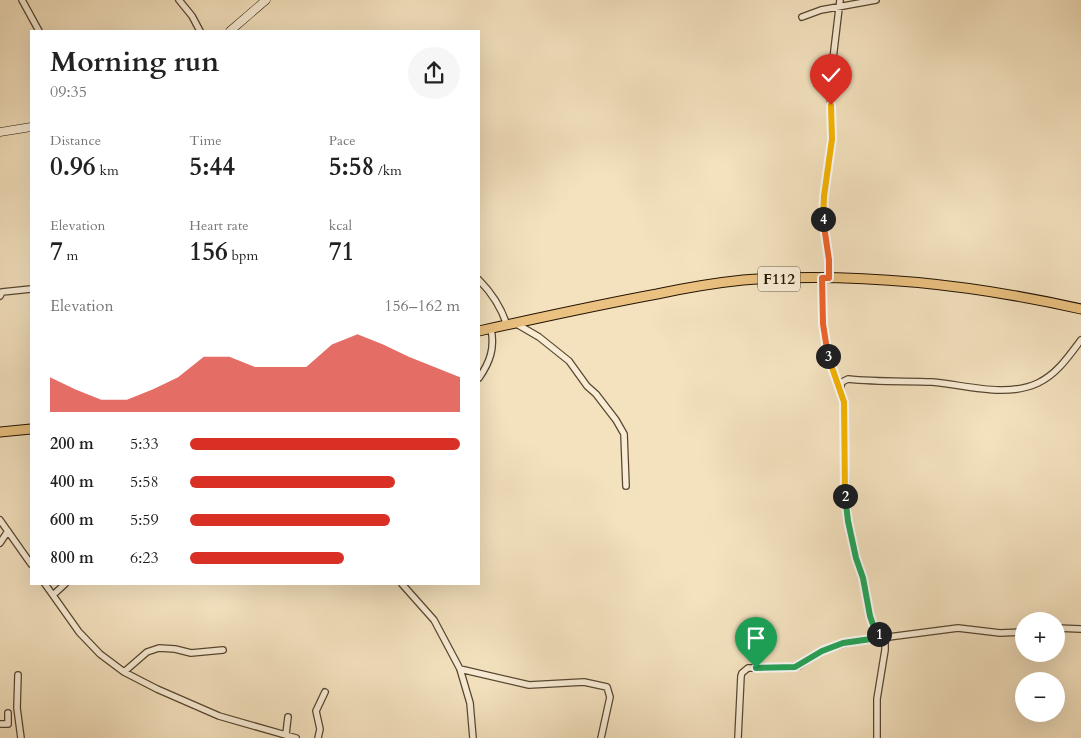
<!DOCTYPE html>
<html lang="en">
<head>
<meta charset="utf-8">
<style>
	:root { --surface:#fff; --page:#f6f6f6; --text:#222; --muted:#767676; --accent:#d93025 }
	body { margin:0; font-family:Cardo,serif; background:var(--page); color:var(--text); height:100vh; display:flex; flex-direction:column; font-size:19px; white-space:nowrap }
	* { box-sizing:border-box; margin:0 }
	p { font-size:16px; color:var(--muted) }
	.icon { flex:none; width:28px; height:28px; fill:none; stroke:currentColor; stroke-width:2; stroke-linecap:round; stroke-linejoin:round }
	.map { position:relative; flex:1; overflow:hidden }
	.panel { position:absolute; left:30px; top:30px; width:450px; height:555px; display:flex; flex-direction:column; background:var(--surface); border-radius:0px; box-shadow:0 5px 20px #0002 }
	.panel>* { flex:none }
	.buttons { position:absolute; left:1015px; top:612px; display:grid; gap:10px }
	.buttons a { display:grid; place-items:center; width:50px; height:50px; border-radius:50%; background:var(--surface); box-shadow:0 5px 20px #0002; font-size:25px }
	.pin { position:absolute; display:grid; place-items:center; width:42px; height:42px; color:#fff; margin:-51px -21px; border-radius:50% 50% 50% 0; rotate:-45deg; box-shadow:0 0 5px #0007 }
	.pin .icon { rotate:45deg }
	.km { position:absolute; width:25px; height:25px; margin:-12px; border-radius:50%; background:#222; color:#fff; font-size:14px; line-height:25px; text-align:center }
	.round { display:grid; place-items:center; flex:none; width:52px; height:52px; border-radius:26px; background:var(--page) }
	.head { display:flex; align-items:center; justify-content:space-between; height:85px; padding:0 20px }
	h1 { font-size:28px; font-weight:700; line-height:38px }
	.figures { display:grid; grid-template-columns:repeat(3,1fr); gap:8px; height:85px; padding:5px 20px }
	.figures div { display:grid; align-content:center }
	.figures b { font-size:25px; font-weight:700 }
	.figures small { font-size:14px; font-weight:400 }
	.figures p { font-size:14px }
	.chart { height:140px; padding:10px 20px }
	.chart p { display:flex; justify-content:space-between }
	.chart svg { width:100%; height:90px; margin-top:5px; fill:var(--accent); opacity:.7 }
	ul { padding:0 20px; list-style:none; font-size:16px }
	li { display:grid; grid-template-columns:80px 60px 1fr; align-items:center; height:38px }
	li i { height:12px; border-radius:6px; background:var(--accent) }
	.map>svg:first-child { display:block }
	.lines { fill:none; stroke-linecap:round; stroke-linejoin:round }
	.street-casing { stroke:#574730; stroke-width:8 }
	.secondary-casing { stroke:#231300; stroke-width:9 }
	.primary-casing { stroke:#231300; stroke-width:11 }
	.street { stroke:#f8ecd5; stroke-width:5.5 }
	.secondary { stroke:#f8ecd5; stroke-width:8 }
	.primary { stroke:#eac180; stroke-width:9 }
	.split-1-casing { stroke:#fff; stroke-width:10 }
	.split-2-casing { stroke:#fff; stroke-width:10 }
	.split-3-casing { stroke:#fff; stroke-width:10 }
	.split-4-casing { stroke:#fff; stroke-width:10 }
	.split-5-casing { stroke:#fff; stroke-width:10 }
	.split-1 { stroke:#22a559; stroke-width:6 }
	.split-2 { stroke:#22a559; stroke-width:6 }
	.split-3 { stroke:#f5b400; stroke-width:6 }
	.split-4 { stroke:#f0652b; stroke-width:6 }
	.split-5 { stroke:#f5b400; stroke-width:6 }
	.labels { text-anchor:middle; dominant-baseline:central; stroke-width:4.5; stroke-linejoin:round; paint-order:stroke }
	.shield { fill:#f8ecd5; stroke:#635440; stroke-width:1 }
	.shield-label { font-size:15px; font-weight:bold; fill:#231300 }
</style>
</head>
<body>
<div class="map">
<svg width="1081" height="738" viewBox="0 0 1081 738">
	<rect width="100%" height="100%" fill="#f4e2bf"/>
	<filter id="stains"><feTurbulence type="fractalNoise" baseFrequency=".004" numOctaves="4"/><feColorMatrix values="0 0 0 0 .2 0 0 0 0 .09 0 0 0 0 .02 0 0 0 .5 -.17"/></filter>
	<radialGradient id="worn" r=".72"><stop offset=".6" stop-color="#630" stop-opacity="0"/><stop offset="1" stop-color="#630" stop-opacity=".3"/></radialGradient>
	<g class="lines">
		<defs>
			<path id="street" d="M22 0 39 31
				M179 0 192 16 200 31
				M802 17 821 10 876 0
				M822 278 823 324 828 355 844 402V452L848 521 856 558 863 578 870 616 876 633 885 637V650L877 699V738
				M829 278V260L823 215 824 197 832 139 830 84 840 0
				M479 280C492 293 501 307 507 325
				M0 296 2 292 31 289
				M515 323 539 337 569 361 587 386 596 394 616 420 624 434 626 486
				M479 378C490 362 495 348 491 329
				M840 389 842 382 848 379C876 382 904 381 932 382 966 385 1006 398 1038 383 1057 374 1069 356 1081 340
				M0 520 31 564
				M0 543 8 531
				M45 584 79 632 100 654 124 672 157 689 219 716 296 738
				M402 584 434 620 460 669 470 703 473 738
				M53 595 65 584
				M1056 628 1081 629
				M460 669 529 685 584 682 607 687 610 697 601 738
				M124 672 147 652 159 648 175 649 191 653 223 650
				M18 675 17 708 21 738
				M0 724H8V713
				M286 734 288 717
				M318 738 320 729 316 711 325 692
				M738 738 741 676 742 673 748 668H785L799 666 821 651 850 642 958 628 1000 633 1024 632"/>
			<path id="secondary" d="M230 31 266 0
				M0 132 31 127"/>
			<path id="primary" d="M479 331C538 318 597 305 657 294 685 288 714 283 743 280 856 272 970 284 1081 309
				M0 432 31 429"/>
		</defs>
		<use href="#street" class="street-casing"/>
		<use href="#secondary" class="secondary-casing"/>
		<use href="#primary" class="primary-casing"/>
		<use href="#street" class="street"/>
		<use href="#secondary" class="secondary"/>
		<use href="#primary" class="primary"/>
	</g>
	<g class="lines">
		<defs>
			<path id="split-1" d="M756 668 795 667 822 651 843 643 885 637 879 634"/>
			<path id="split-2" d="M845 496 848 521 856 558 863 578 870 616 876 633 879 634"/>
			<path id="split-3" d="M828 356 844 402 845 496"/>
			<path id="split-4" d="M823 219 829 260V278H822L823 324 828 356"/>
			<path id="split-5" d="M823 219 824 196 832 139 831 105"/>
		</defs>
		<use href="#split-1" class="split-1-casing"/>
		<use href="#split-2" class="split-2-casing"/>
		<use href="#split-3" class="split-3-casing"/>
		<use href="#split-4" class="split-4-casing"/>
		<use href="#split-5" class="split-5-casing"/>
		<use href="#split-1" class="split-1"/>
		<use href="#split-2" class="split-2"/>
		<use href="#split-3" class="split-3"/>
		<use href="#split-4" class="split-4"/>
		<use href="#split-5" class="split-5"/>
	</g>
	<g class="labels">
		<rect class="shield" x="758" y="266.5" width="42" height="25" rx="4"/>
		<g class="shield-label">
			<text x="779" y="279">F112</text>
		</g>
	</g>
	<rect width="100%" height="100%" filter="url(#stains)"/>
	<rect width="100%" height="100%" fill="url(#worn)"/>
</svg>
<div class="buttons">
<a>+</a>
<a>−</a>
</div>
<div class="pin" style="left:756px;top:668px;background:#1e9e55"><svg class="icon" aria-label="arrive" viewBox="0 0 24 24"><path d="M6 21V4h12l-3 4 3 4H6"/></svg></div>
<div class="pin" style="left:831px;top:105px;background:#d93025"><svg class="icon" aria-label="check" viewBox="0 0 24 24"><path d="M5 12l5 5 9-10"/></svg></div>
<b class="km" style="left:879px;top:634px">1</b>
<b class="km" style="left:845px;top:496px">2</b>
<b class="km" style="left:828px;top:356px">3</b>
<b class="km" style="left:823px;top:219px">4</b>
<section class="panel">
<div class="head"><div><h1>Morning run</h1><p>09:35</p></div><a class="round"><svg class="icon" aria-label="share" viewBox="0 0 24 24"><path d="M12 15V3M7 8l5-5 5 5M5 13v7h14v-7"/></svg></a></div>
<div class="figures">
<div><p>Distance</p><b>0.96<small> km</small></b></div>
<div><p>Time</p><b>5:44</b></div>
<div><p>Pace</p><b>5:58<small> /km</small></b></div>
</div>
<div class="figures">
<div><p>Elevation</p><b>7<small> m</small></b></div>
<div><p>Heart rate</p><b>156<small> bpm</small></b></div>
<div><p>kcal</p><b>71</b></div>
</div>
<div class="chart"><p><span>Elevation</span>156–162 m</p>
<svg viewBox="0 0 160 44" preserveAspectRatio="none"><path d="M0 44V27L10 33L20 38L30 38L40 33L50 27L60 17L70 17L80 22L90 22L100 22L110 11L120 6L130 11L140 17L150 22L160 27V44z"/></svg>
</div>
<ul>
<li><b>200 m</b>5:33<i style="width:100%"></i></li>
<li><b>400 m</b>5:58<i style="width:76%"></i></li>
<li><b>600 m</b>5:59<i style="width:74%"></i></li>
<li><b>800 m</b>6:23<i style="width:57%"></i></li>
</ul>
</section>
</div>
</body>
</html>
